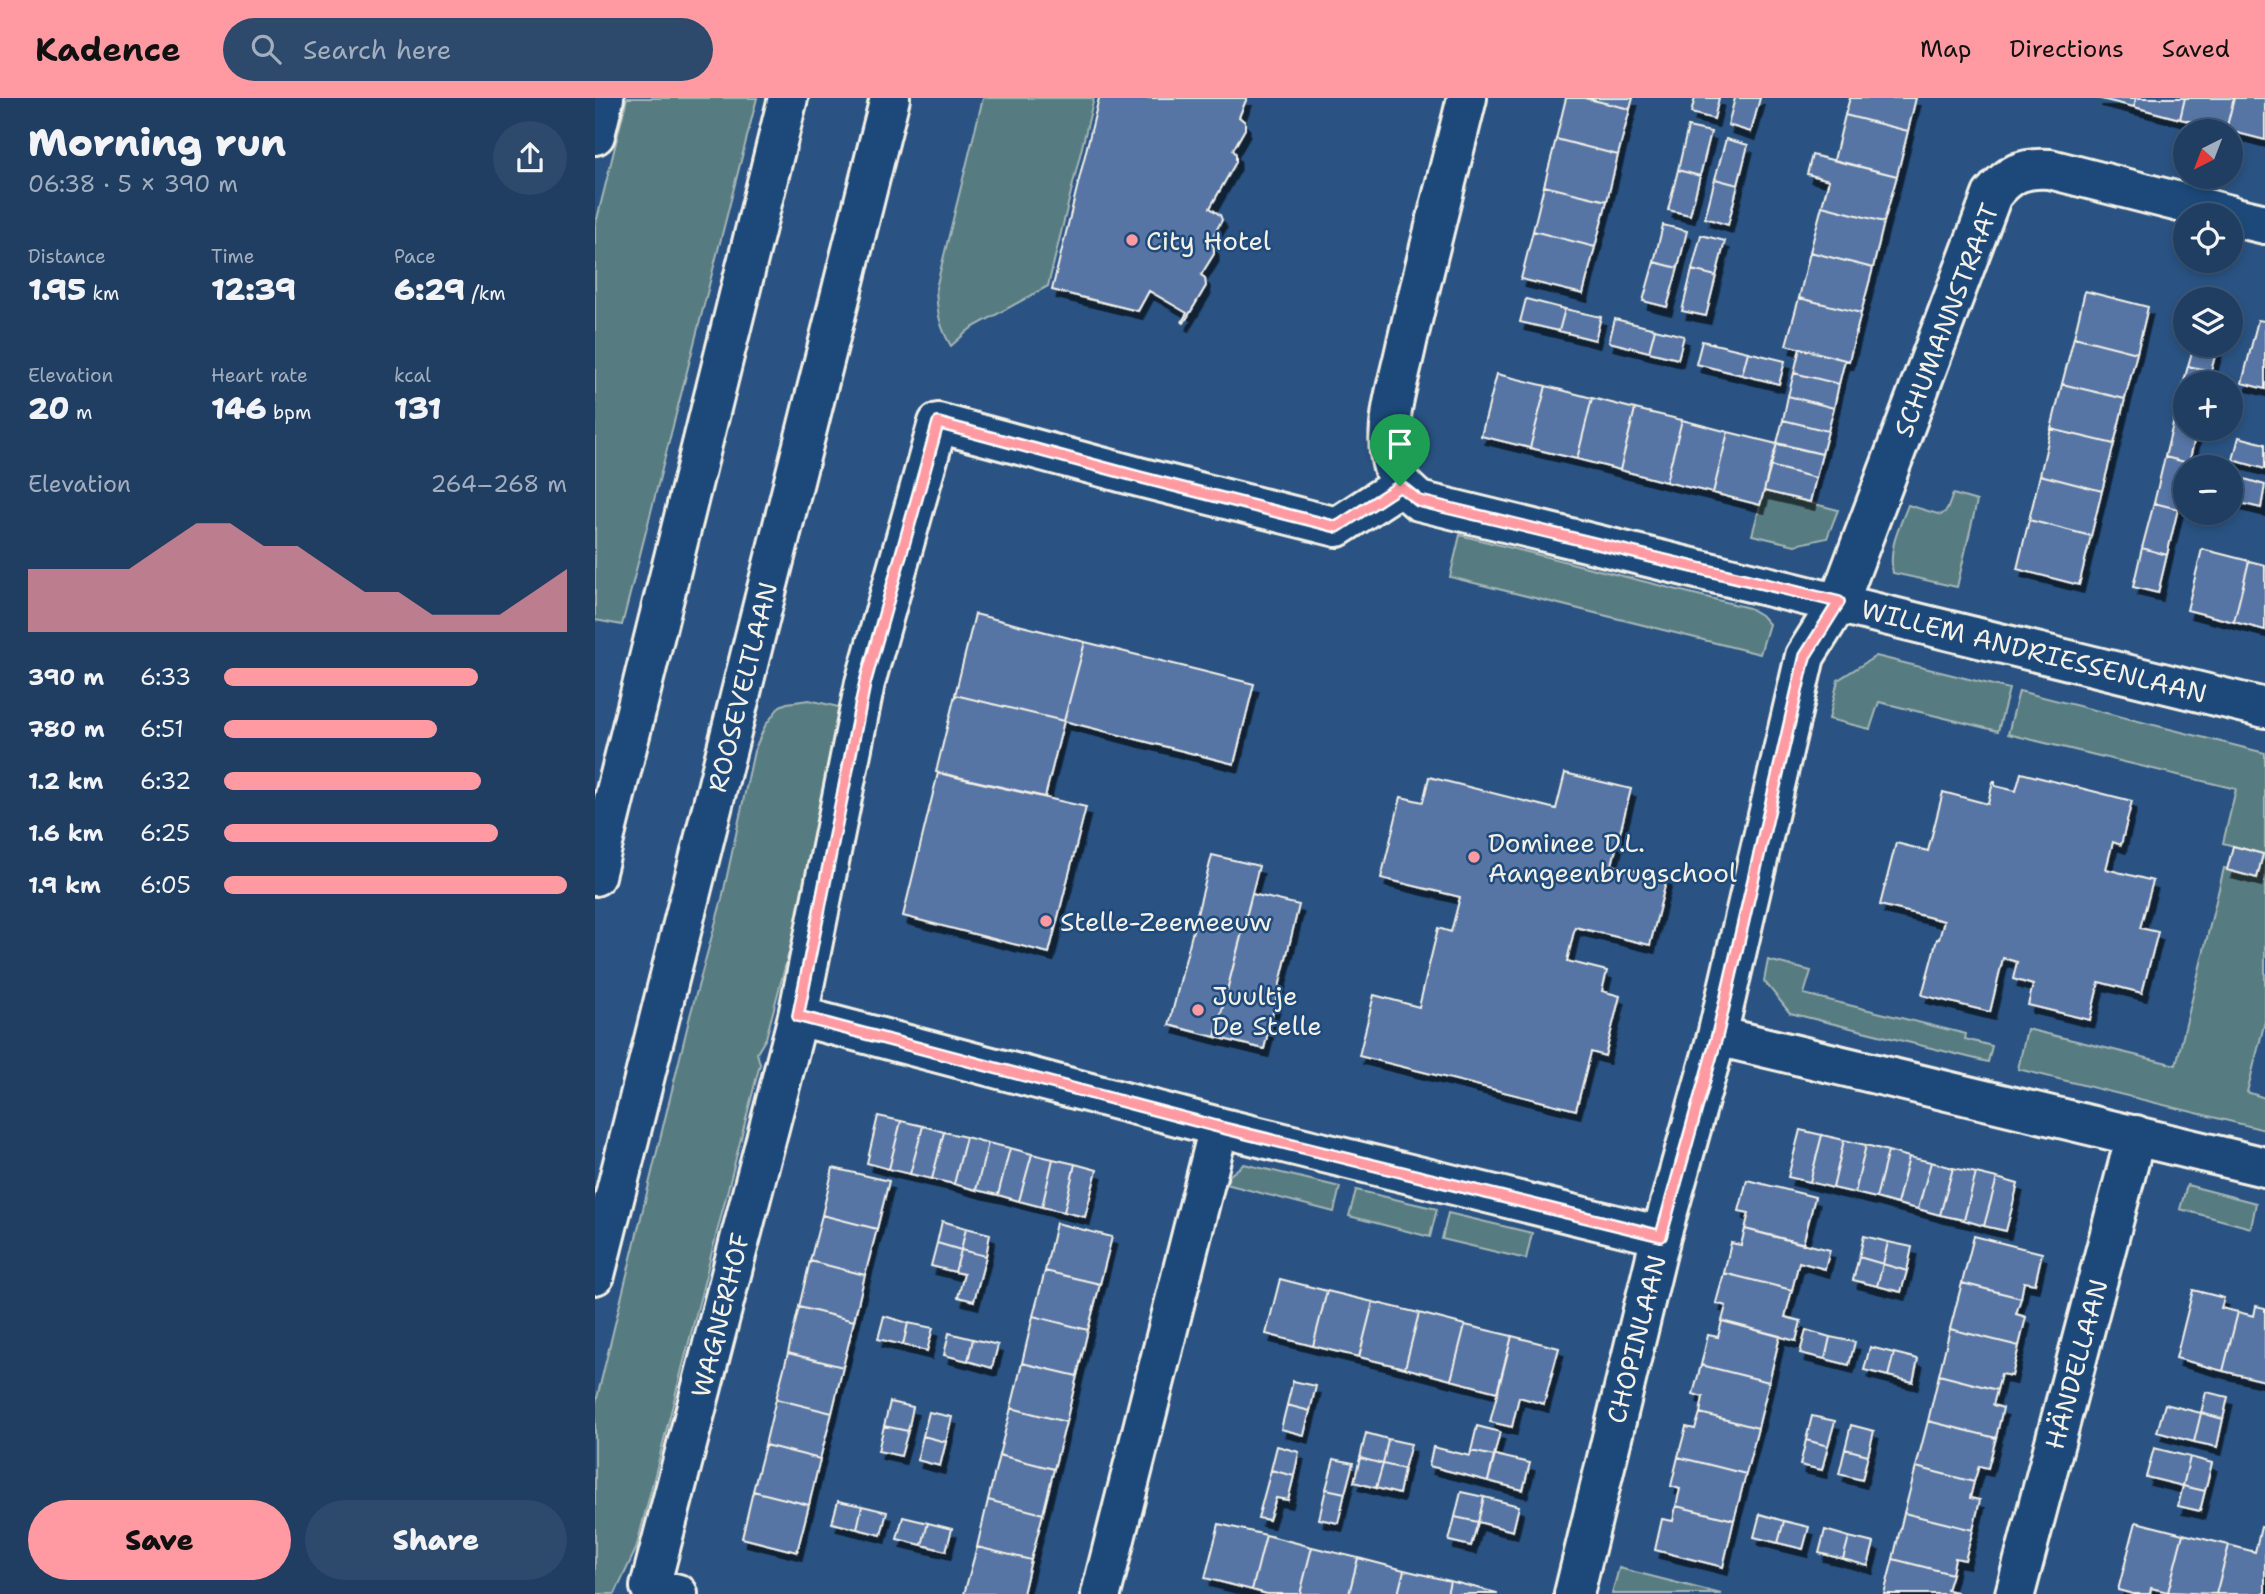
<!DOCTYPE html>
<html lang="en">
<head>
<meta charset="utf-8">
<style>
	:root { --surface:#203e62; --page:#2d496b; --text:#f1f3f6; --muted:#a2aebe; --line:#3d5777; --accent:#ff9aa2 }
	body { margin:0; font-family:"Shantell Sans",sans-serif; background:var(--page); color:var(--text); height:100vh; display:flex; flex-direction:column; font-size:26px; white-space:nowrap }
	* { box-sizing:border-box; margin:0 }
	p { font-size:23px; color:var(--muted) }
	.icon { flex:none; width:38px; height:38px; fill:none; stroke:currentColor; stroke-width:2; stroke-linecap:round; stroke-linejoin:round }
	.map { position:relative; flex:1; overflow:hidden }
	.sheet { display:flex; flex-direction:column; background:var(--surface); width:595px }
	.sheet>* { flex:none }
	.needle { width:46px; rotate:222deg }
	.buttons { position:absolute; left:1578px; top:21px; display:grid; gap:14px }
	.buttons a { display:grid; place-items:center; width:70px; height:70px; border-radius:50%; background:var(--surface); box-shadow:0 4px 10px #0003,0 0 0 2px var(--line); font-size:35px }
	.pin { position:absolute; display:grid; place-items:center; width:60px; height:60px; color:#fff; margin:-72px -30px; border-radius:50% 50% 50% 0; rotate:-45deg; box-shadow:0 0 7px #0007 }
	.pin .icon { rotate:45deg }
	.round { display:grid; place-items:center; flex:none; width:74px; height:74px; border-radius:37px; background:var(--page) }
	.head { display:flex; align-items:center; justify-content:space-between; height:119px; padding:0 28px }
	h1 { font-size:38px; font-weight:800; line-height:52px }
	.stats { display:grid; grid-template-columns:repeat(3,1fr); gap:10px; height:119px; padding:7px 28px }
	.stats div { display:grid; align-content:center }
	.stats b { font-size:30px; font-weight:800 }
	.stats small { font-size:19px; font-weight:400 }
	.stats p { font-size:19px }
	.chart { height:196px; padding:14px 28px }
	.chart p { display:flex; justify-content:space-between }
	.chart svg { width:100%; height:126px; margin-top:7px; fill:var(--accent); opacity:.7 }
	.cta { display:flex; gap:14px; margin-top:auto; padding:14px 28px }
	.cta a { flex:1; height:80px; border-radius:42px; background:var(--accent); color:#111; font-size:28px; font-weight:800; line-height:80px; text-align:center }
	.cta a+a { background:var(--page); color:var(--text) }
	ul { padding:0 28px; list-style:none; font-size:23px }
	li { display:grid; grid-template-columns:112px 84px 1fr; align-items:center; height:52px }
	li i { height:18px; border-radius:9px; background:var(--accent) }
	header { display:flex; align-items:center; gap:42px; box-sizing:border-box; height:98px; padding:0 35px; background:var(--accent); color:#111 }
	header strong { font-size:33px }
	nav { display:flex; gap:38px; margin-inline-start:auto; font-size:24px }
	.search { width:490px; height:63px; background:var(--page); display:flex; align-items:center; gap:18px; box-sizing:border-box; padding:0 24px; border-radius:38px; color:var(--muted); font-size:26px }
	main { display:flex; flex:1; min-height:0 }
	.map>svg:first-child { display:block }
	.green { fill:#577c82; stroke:#a6b6b5; stroke-width:2 }
	.building { fill:#5675a5; stroke:#f4f1e8; stroke-width:2; filter:url(#shadow) }
	.lines { fill:none; stroke-linecap:round; stroke-linejoin:round }
	.minor-casing { stroke:#f4f1e8; stroke-width:44 }
	.major-casing { stroke:#f4f1e8; stroke-width:44 }
	.minor { stroke:#1f4a7a; stroke-width:38 }
	.major { stroke:#1f4a7a; stroke-width:38 }
	.route-casing { stroke:#fff; stroke-width:14 }
	.route { stroke:#ff9aa2; stroke-width:9 }
	.poi-dot { fill:#ff9aa2; stroke:#1f4a7a; stroke-width:2.5 }
	.labels { text-anchor:middle; dominant-baseline:central; stroke-width:5; stroke-linejoin:round; paint-order:stroke }
	.poi-label { font-size:26px; fill:#f4f1e8; stroke:#1f4a7a; text-anchor:start }
	.street-label { font-size:26px; fill:#f4f1e8; stroke:#1f4a7a }
</style>
</head>
<body>
<header>
<strong>Kadence</strong>
<div class="search"><svg class="icon" aria-label="search" viewBox="0 0 24 24"><circle cx="10" cy="10" r="6"/><path d="M15 15l6 6"/></svg>Search here</div>
<nav><a>Map</a><a>Directions</a><a>Saved</a></nav>
</header>
<main>
<section class="sheet">
<div class="head"><div><h1>Morning run</h1><p>06:38 · 5 × 390 m</p></div><a class="round"><svg class="icon" aria-label="share" viewBox="0 0 24 24"><path d="M12 15V3M7 8l5-5 5 5M5 13v7h14v-7"/></svg></a></div>
<div class="stats">
<div><p>Distance</p><b>1.95<small> km</small></b></div>
<div><p>Time</p><b>12:39</b></div>
<div><p>Pace</p><b>6:29<small> /km</small></b></div>
</div>
<div class="stats">
<div><p>Elevation</p><b>20<small> m</small></b></div>
<div><p>Heart rate</p><b>146<small> bpm</small></b></div>
<div><p>kcal</p><b>131</b></div>
</div>
<div class="chart"><p><span>Elevation</span>264–268 m</p>
<svg viewBox="0 0 160 44" preserveAspectRatio="none"><path d="M0 44V22L10 22L20 22L30 22L40 14L50 6L60 6L70 14L80 14L90 22L100 30L110 30L120 38L130 38L140 38L150 30L160 22V44z"/></svg>
</div>
<ul>
<li><b>390 m</b>6:33<i style="width:74%"></i></li>
<li><b>780 m</b>6:51<i style="width:62%"></i></li>
<li><b>1.2 km</b>6:32<i style="width:75%"></i></li>
<li><b>1.6 km</b>6:25<i style="width:80%"></i></li>
<li><b>1.9 km</b>6:05<i style="width:100%"></i></li>
</ul>
<div class="cta"><a>Save</a><a>Share</a></div>
</section>
<div class="map">
<svg width="1670" height="1496" viewBox="0 0 1670 1496">
	<defs>
		<filter id="shadow"><feDropShadow dx="4.5" dy="8" stdDeviation="0" flood-color="#0009"/></filter>
	</defs>
	<rect width="100%" height="100%" fill="#2a5383"/>
	<filter id="ink" filterUnits="userSpaceOnUse"><feTurbulence type="fractalNoise" baseFrequency=".0143" numOctaves="2"/><feDisplacementMap in="SourceGraphic" scale="14" xChannelSelector="R" yChannelSelector="G"/><feConvolveMatrix kernelMatrix="1 2 1 2 8 2 1 2 1" color-interpolation-filters="sRGB"/></filter>
	<g filter="url(#ink)">
		<path class="green" d="M32 0H162L27 527 0 522V129Z
			M388 0H499L453 188 375 231 356 248C344 228 342 213 341 190Z
			M1169 393 1243 412 1232 440 1200 447 1157 437Z
			M1358 396 1382 403 1362 489 1298 475C1293 450 1304 430 1313 407L1346 417 1352 412Z
			M865 437 1154 510 1166 517 1174 526 1165 556 855 479Z
			M1281 558 1414 591 1403 633 1284 604 1275 631 1234 621 1243 582Z
			M1424 593 1670 655V923L1652 994 1670 1000V1032L1423 971 1432 931 1581 967 1629 770 1662 778 1668 756 1628 745 1641 691 1413 636Z
			M214 602 252 611 250 645 171 940 162 955 165 966 41 1451 20 1496H0V1308L95 918 127 801 159 653 170 628 185 608 192 605Z
			M1173 862 1216 873 1209 896 1371 936 1370 941 1397 948 1393 964 1195 915 1169 883Z
			M649 1066 745 1089 739 1114 631 1086 635 1077Z
			M1592 1087 1661 1105 1656 1130 1585 1111Z
			M761 1092 842 1111 835 1139 754 1118Z
			M853 1115 937 1135 931 1161 847 1141Z
			M1024 1470 1126 1496H1017Z"/>
		<path class="building" d="M504 0H652L644 19 650 24V31L638 52 641 56V64L615 110 625 117 627 122 615 144 619 149V156L606 177 610 180 611 188 589 225 587 224 592 215 554 193 543 213 457 192Z
			M971 0H989L1035 11 1023 57 961 41Z
			M989 0H1038L1035 11Z
			M1100 0H1124L1119 21 1096 15Z
			M1140 0H1165L1156 34 1133 27Z
			M1255 0H1321L1313 33 1250 17Z
			M1502 0H1541L1539 9Z
			M1541 0H1590L1585 21 1539 9Z
			M1590 0H1639L1631 32 1585 21Z
			M1639 0H1670V42L1631 32Z
			M1250 17 1313 33 1302 78 1239 62Z
			M1093 29 1116 34 1105 78 1083 72Z
			M961 41 1023 57 1012 103 949 88Z
			M1131 41 1153 47 1143 87 1120 81Z
			M1217 57 1302 78 1289 124 1227 108 1234 82 1212 76Z
			M1083 72 1105 78 1095 117 1073 112Z
			M1120 81 1143 87 1133 127 1110 120Z
			M949 88 1012 103 1000 149 938 133Z
			M1227 108 1289 124 1278 170 1215 154Z
			M1068 127 1092 133 1083 170 1059 164Z
			M938 133 1000 149 988 196 926 181Z
			M1106 137 1130 143 1121 178 1097 172Z
			M1215 154 1278 170 1266 215 1204 200Z
			M1059 164 1083 170 1072 209 1048 203Z
			M1097 172 1121 178 1111 218 1087 213Z
			M1490 193 1553 209 1542 255 1479 239Z
			M1204 200 1266 215 1254 263 1191 247Z
			M931 201 970 211 964 233 925 224Z
			M970 211 1006 219 1000 242 964 233Z
			M1020 221 1060 231 1054 254 1014 244Z
			M1663 222 1670 223V291L1647 285Z
			M1060 231 1089 238 1083 261 1054 254Z
			M1479 239 1542 255 1530 301 1467 286Z
			M1107 243 1153 254 1147 277 1101 266Z
			M1599 247H1623L1616 273 1593 268Z
			M1205 250 1250 262 1244 286 1199 275Z
			M1153 254 1190 263 1184 286 1147 277Z
			M1593 268 1616 273 1613 285H1591V316L1581 314Z
			M1199 275 1244 286 1239 310 1193 298Z
			M902 276 951 288 935 350 886 338Z
			M1467 286 1530 301 1519 346 1456 331Z
			M951 288 997 300 982 361 935 350Z
			M1193 298 1239 310 1233 333 1188 322Z
			M997 300 1040 311 1025 372 982 361Z
			M1040 311 1087 322 1071 384 1025 372Z
			M1581 314 1591 316V331H1602L1594 365 1570 359Z
			M1087 322 1133 334 1118 395 1071 384Z
			M1188 322 1233 333 1227 356 1182 345Z
			M1456 331 1519 346 1507 393 1445 377Z
			M1133 334 1182 346 1165 407 1118 395Z
			M1644 339 1670 346V371L1638 362Z
			M1182 346 1227 356 1221 380 1175 368Z
			M1570 359 1594 365 1591 369 1583 411 1559 405Z
			M1175 368 1221 380 1215 404 1169 393Z
			M1445 377 1507 393 1496 438 1434 422Z
			M1636 377 1670 387 1666 410 1636 403Z
			M1559 405 1583 411 1572 457 1547 450Z
			M1434 422 1496 438 1484 487 1422 471Z
			M1547 450 1572 457 1563 495 1538 489Z
			M1607 451 1654 463 1639 524 1592 512Z
			M1654 463 1670 467V532L1639 524Z
			M380 516 490 544 469 623 360 597Z
			M490 544 659 586 639 666 469 623Z
			M360 597 469 623 450 699 341 674Z
			M343 675 491 709 454 855 308 818Z
			M970 675 1036 691 1017 767 1072 780 1055 847 980 829 972 863 1012 873 1007 893 1025 898 1010 958 996 954 981 1012 764 958 779 897 824 909 843 830 856 834 865 799 786 780 806 699 828 704 834 679 961 711Z
			M1426 675 1537 703 1526 747 1518 744 1511 771 1558 783 1545 830 1563 834 1547 895 1504 884 1495 922 1433 907 1438 887 1418 881 1422 864 1408 860 1395 914 1327 897 1342 841H1344L1349 823 1285 807 1301 745 1333 753 1348 694 1393 706 1398 684H1400V688L1421 693Z
			M1638 748 1668 756 1662 780 1632 772Z
			M617 757 664 768 620 939 574 927Z
			M657 796 704 807 669 951 620 939Z
			M283 1018 306 1023 294 1071 272 1065Z
			M306 1023 328 1028 315 1076 294 1071Z
			M328 1028 349 1034 337 1081 315 1076Z
			M1205 1032 1227 1037 1215 1084 1193 1079Z
			M349 1034 371 1039 359 1086 337 1081Z
			M1227 1037 1249 1042 1238 1090 1215 1084Z
			M371 1039 393 1045 381 1092 359 1086Z
			M1249 1042 1271 1047 1260 1095 1238 1090Z
			M393 1045 415 1050 403 1097 381 1092Z
			M1271 1047 1293 1053 1281 1100 1260 1095Z
			M415 1050 437 1056 424 1103 403 1097Z
			M1293 1053 1314 1059 1302 1106 1281 1100Z
			M437 1056 458 1061 447 1109 424 1103Z
			M1314 1059 1336 1064 1323 1111 1302 1106Z
			M458 1061 480 1066 469 1114 447 1109Z
			M1336 1064 1358 1070 1345 1117 1323 1111Z
			M480 1066 502 1072 490 1119 469 1114Z
			M238 1070 294 1083 282 1131 227 1117Z
			M1358 1070 1381 1075 1369 1122 1345 1117Z
			M1381 1075 1402 1080 1389 1128 1369 1122Z
			M1402 1080 1423 1086 1411 1133 1389 1128Z
			M1152 1082 1220 1099 1208 1146 1150 1131 1154 1115 1144 1113Z
			M227 1117 282 1131 270 1177 215 1163Z
			M347 1123 371 1130 366 1152 342 1145Z
			M461 1125 517 1139 505 1186 450 1173Z
			M371 1130 395 1136 391 1158 366 1152Z
			M1150 1131 1235 1152 1230 1171 1204 1164 1197 1192 1129 1175 1136 1145 1146 1147Z
			M1269 1138 1293 1144 1288 1166 1264 1159Z
			M1379 1138 1447 1155 1440 1186 1429 1184 1426 1200 1367 1185Z
			M1293 1144 1317 1149 1312 1173 1288 1166Z
			M342 1145 366 1152 360 1174 336 1168Z
			M366 1152 391 1158 379 1203 363 1199 369 1176 360 1174Z
			M1264 1159 1288 1166 1282 1188 1258 1182Z
			M215 1163 270 1177 259 1223 204 1209Z
			M1288 1166 1312 1173 1306 1194 1282 1188Z
			M450 1173 505 1186 493 1232 438 1218Z
			M1129 1175 1197 1192 1190 1219 1206 1223 1201 1243 1127 1223 1131 1208 1121 1205Z
			M685 1181 732 1193 718 1248 671 1236Z
			M1367 1185 1426 1200 1421 1216 1431 1219 1424 1248 1355 1231Z
			M1598 1192 1629 1200 1626 1210 1643 1214 1628 1273 1581 1260Z
			M732 1193 778 1204 764 1259 718 1248Z
			M778 1204 824 1215 810 1270 764 1259Z
			M1661 1208 1670 1210V1283L1628 1273 1643 1214 1659 1218Z
			M204 1209 259 1223 248 1269 193 1255Z
			M824 1215 870 1227 856 1282 810 1270Z
			M289 1218 313 1225 308 1247 283 1241Z
			M438 1218 493 1232 482 1278 427 1265Z
			M1127 1223 1185 1238 1174 1284 1106 1267 1113 1237 1123 1239Z
			M313 1225 338 1230 332 1253 308 1247Z
			M870 1227 917 1238 902 1294 856 1282Z
			M1355 1231 1424 1248 1417 1278 1406 1276 1402 1292 1344 1277Z
			M1211 1232 1235 1239 1230 1261 1205 1255Z
			M354 1235 378 1241 373 1263 349 1257Z
			M917 1238 964 1250 949 1306 924 1299 917 1329 895 1324Z
			M1235 1239 1260 1244 1254 1267 1230 1261Z
			M378 1241 403 1247 397 1270 373 1263Z
			M1275 1249 1299 1255 1293 1278 1269 1272Z
			M193 1255 248 1269 237 1315 181 1301Z
			M1299 1255 1323 1261 1318 1284 1293 1278Z
			M427 1265 482 1278 471 1324 416 1310Z
			M1106 1267 1174 1284 1163 1330 1105 1315 1108 1299 1098 1296Z
			M1344 1277 1402 1292 1398 1307 1408 1310 1401 1340 1333 1323Z
			M698 1283 721 1288 715 1313 692 1307Z
			M1611 1294 1633 1299 1628 1321 1606 1315Z
			M181 1301 237 1315 225 1361 170 1347Z
			M295 1304 318 1309 313 1333 289 1328Z
			M1570 1306 1606 1315 1599 1344 1562 1334Z
			M692 1307 715 1313 709 1337 686 1331Z
			M416 1310 471 1324 459 1371 404 1357Z
			M334 1314 357 1319 351 1344 328 1338Z
			M1105 1315 1163 1330 1151 1376 1083 1359 1091 1329 1100 1331Z
			M1606 1315 1628 1321 1622 1349 1599 1344Z
			M1217 1318 1240 1323 1233 1348 1211 1342Z
			M1333 1323 1401 1340 1393 1370 1384 1368 1379 1384 1321 1369Z
			M1256 1327 1279 1333 1273 1357 1250 1351Z
			M289 1328 313 1333 306 1358 283 1353Z
			M882 1328 905 1334 899 1358 876 1353Z
			M771 1335 793 1341 788 1366 765 1360Z
			M328 1338 351 1344 345 1368 322 1362Z
			M793 1341 816 1346 809 1371 788 1366Z
			M1211 1342 1233 1348 1227 1372 1205 1367Z
			M170 1347 225 1361 214 1407 158 1393Z
			M682 1348 704 1354 699 1378 676 1372Z
			M838 1349 875 1358 876 1353 899 1358 893 1383 834 1368Z
			M1559 1350 1595 1359 1588 1388 1551 1379Z
			M1250 1351 1273 1357 1267 1382 1244 1376Z
			M404 1357 459 1371 448 1416 393 1402Z
			M900 1357 935 1365 928 1392 893 1383Z
			M1083 1359 1151 1376 1139 1422 1081 1408 1085 1391 1076 1388Z
			M1595 1359 1617 1365 1610 1393 1588 1388Z
			M765 1360 788 1366 781 1390 759 1384Z
			M739 1361 758 1365 750 1395 731 1391Z
			M788 1366 809 1371 804 1396 781 1390Z
			M1321 1369 1379 1384 1375 1400 1385 1402 1378 1432 1309 1415Z
			M676 1372 699 1378 693 1402 681 1400 674 1422 663 1420Z
			M1588 1388 1610 1393 1605 1413 1583 1408Z
			M731 1391 750 1395 743 1425 724 1421Z
			M158 1393 214 1407 202 1454 147 1440Z
			M866 1394 889 1399 883 1424 860 1419Z
			M889 1399 924 1408 918 1433 883 1424Z
			M393 1402 448 1416 436 1462 382 1449Z
			M243 1403 267 1408 262 1431 237 1425Z
			M267 1408 292 1414 286 1437 262 1431Z
			M1081 1408 1139 1422 1128 1469 1060 1452 1067 1421 1078 1423Z
			M1309 1415 1378 1432 1370 1462 1360 1460 1357 1476 1298 1461Z
			M1165 1416 1189 1423 1183 1445 1159 1439Z
			M308 1419 333 1425 327 1447 302 1441Z
			M860 1419 883 1424 876 1448 854 1443Z
			M1189 1423 1214 1429 1208 1451 1183 1445Z
			M1541 1424 1588 1436 1573 1494 1556 1490 1555 1496H1538L1523 1492Z
			M333 1425 357 1431 351 1453 327 1447Z
			M624 1426 671 1437 657 1492 610 1480Z
			M1666 1429 1670 1430V1496H1621L1634 1447 1660 1454Z
			M1230 1432 1254 1439 1248 1461 1224 1455Z
			M1588 1436 1634 1447 1621 1496 1573 1494Z
			M671 1437 717 1449 705 1496H672L657 1492Z
			M1254 1439 1279 1445 1273 1468 1248 1461Z
			M382 1449 436 1462 428 1496H369Z
			M717 1449 763 1460 754 1496H705Z
			M763 1460 809 1472 803 1496H754Z
			M1298 1461 1357 1476 1352 1492 1362 1494V1496H1289Z
			M809 1472 855 1483 852 1496H803Z
			M855 1483 902 1495V1496H852Z"/>
		<g class="lines">
			<defs>
				<path id="minor" d="M872 0C852 81 831 162 812 244 805 279 791 318 795 355 798 379 806 388 824 403L1670 610
					M0 37 9 0
					M1636 118 1670 126
					M203 918 624 1029 1066 1138
					M1122 938 1670 1069
					M83 1496 55 1489 203 918 270 585 343 325 544 379 742 429 805 388
					M506 1496 624 1029
					M979 1496 1066 1138 1122 938 1210 558 1244 504 1397 97C1414 76 1427 69 1455 71L1635 117
					M1420 1496 1541 1037"/>
				<path id="major" d="M0 778 193 0
					M0 1177 295 0"/>
			</defs>
			<use href="#minor" class="minor-casing"/>
			<use href="#major" class="major-casing"/>
			<use href="#minor" class="minor"/>
			<use href="#major" class="major"/>
		</g>
	</g>
	<g class="lines" filter="url(#ink)">
		<defs>
			<path id="route" d="M343 325 544 379 742 429 805 388 824 403 1244 504 1210 558 1122 938 1066 1138 624 1029 203 918 270 585Z"/>
		</defs>
		<use href="#route" class="route-casing"/>
		<use href="#route" class="route"/>
	</g>
	<g class="poi-dot">
		<circle cx="537" cy="142" r="7"/>
		<circle cx="879" cy="759" r="7"/>
		<circle cx="451" cy="823" r="7"/>
		<circle cx="603" cy="912" r="7"/>
	</g>
	<g class="labels">
		<g class="poi-label">
			<text x="551" y="142">City Hotel</text>
			<text x="893" y="744">Dominee D.L.<tspan x="893" dy="30">Aangeenbrugschool</tspan></text>
			<text x="465" y="823">Stelle-Zeemeeuw</text>
			<text x="617" y="897">Juultje<tspan x="617" dy="30">De Stelle</tspan></text>
		</g>
		<g class="street-label">
			<text transform="translate(1351 222) rotate(-69)">SCHUMANNSTRAAT</text>
			<text transform="translate(1439 553) rotate(14)">WILLEM ANDRIESSENLAAN</text>
			<text transform="translate(147 589) rotate(-76)">ROOSEVELTLAAN</text>
			<text transform="translate(125 1217) rotate(-76)">WAGNERHOF</text>
			<text transform="translate(1041 1241) rotate(-76)">CHOPINLAAN</text>
			<text transform="translate(1481 1266) rotate(-75)">HÄNDELLAAN</text>
		</g>
	</g>
</svg>
<div class="buttons">
<a><svg class="needle" viewBox="-14 -14 28 28"><path d="M0-13l5 13h-10z" fill="#e53935"/><path d="M0 13l5-13h-10z" fill="#a2aebe"/></svg></a>
<a><svg class="icon" aria-label="locate" viewBox="0 0 24 24"><circle cx="12" cy="12" r="6"/><path d="M12 2v4M12 18v4M2 12h4M18 12h4"/></svg></a>
<a><svg class="icon" aria-label="layers" viewBox="0 0 24 24"><path d="M12 4l9 5-9 5-9-5zM3 14l9 5 9-5"/></svg></a>
<a>+</a>
<a>−</a>
</div>
<div class="pin" style="left:805px;top:388px;background:#1e9e55"><svg class="icon" aria-label="arrive" viewBox="0 0 24 24"><path d="M6 21V4h12l-3 4 3 4H6"/></svg></div>
</div>
</main>
</body>
</html>
